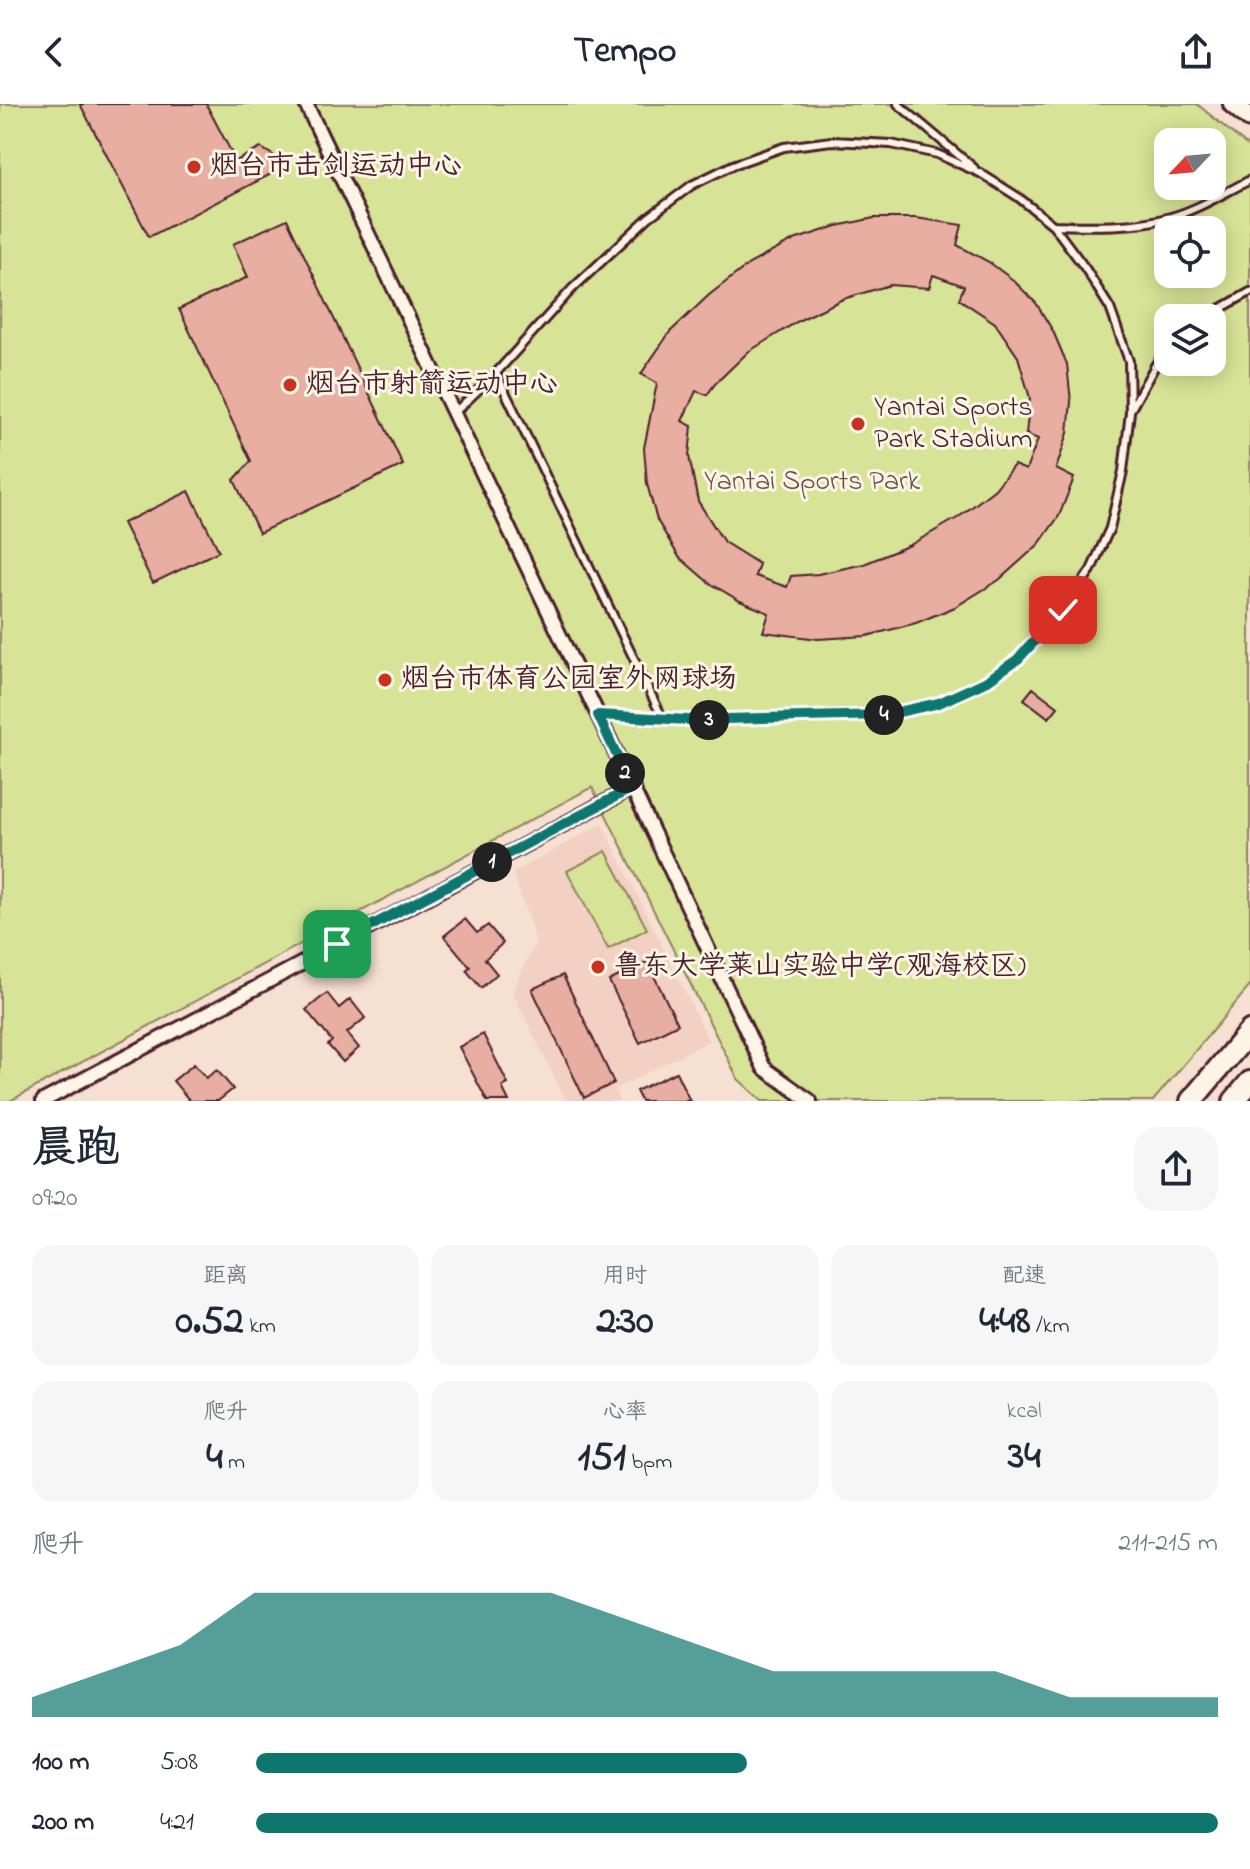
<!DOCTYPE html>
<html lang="zh">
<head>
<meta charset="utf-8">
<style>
	:root { --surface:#fff; --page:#f6f6f7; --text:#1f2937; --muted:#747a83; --accent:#0f766e }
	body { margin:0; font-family:"Indie Flower","LXGW WenKai TC",sans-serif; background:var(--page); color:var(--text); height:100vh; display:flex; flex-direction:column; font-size:30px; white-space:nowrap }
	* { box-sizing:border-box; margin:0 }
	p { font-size:26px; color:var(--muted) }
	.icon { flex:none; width:44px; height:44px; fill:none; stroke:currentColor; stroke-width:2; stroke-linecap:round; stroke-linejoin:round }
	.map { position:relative; height:997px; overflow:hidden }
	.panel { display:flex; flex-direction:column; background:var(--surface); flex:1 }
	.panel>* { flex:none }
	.needle { width:52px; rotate:244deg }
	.controls { position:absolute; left:1154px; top:24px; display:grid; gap:16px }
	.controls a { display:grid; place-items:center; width:72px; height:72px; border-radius:16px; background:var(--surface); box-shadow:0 4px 20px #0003; font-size:40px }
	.pin { position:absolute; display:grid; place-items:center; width:68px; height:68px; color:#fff; margin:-34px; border-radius:16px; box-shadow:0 4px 12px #0006 }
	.km { position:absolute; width:40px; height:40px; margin:-20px; border-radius:50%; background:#222; color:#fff; font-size:22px; line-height:40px; text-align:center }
	.round { display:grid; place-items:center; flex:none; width:84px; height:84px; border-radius:24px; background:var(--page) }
	.summary { display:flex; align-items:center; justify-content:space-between; height:136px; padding:0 32px }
	h1 { font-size:44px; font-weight:700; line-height:60px }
	.stats { display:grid; grid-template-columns:repeat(3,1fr); gap:12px; height:136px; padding:8px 32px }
	.stats div { display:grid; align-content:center; border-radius:20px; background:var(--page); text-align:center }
	.stats b { font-size:40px; font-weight:700 }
	.stats small { font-size:22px; font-weight:400 }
	.stats p { font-size:22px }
	.chart { height:224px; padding:16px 32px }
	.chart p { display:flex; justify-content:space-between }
	.chart svg { width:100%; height:144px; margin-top:8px; fill:var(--accent); opacity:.7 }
	ul { padding:0 32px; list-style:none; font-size:26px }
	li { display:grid; grid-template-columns:128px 96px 1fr; align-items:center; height:60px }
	li i { height:20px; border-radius:10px; background:var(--accent) }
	header { display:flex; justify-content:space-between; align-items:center; height:104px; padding:0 32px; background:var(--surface); font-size:36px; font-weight:700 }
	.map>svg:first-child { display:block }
	.built { fill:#f2d1c3 }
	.green { fill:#d7e396; stroke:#908160; stroke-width:2; fill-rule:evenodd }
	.building { fill:#e7aea1; stroke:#4a1f2b; stroke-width:2; fill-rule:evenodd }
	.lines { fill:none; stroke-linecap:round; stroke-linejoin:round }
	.lane-casing { stroke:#4a1f2b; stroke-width:12 }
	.street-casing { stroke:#4a1f2b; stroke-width:18 }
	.secondary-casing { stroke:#4a1f2b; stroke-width:24 }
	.primary-casing { stroke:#4a1f2b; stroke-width:26 }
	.lane { stroke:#fcf5e5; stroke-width:6 }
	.street { stroke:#fcf5e5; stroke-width:12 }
	.secondary { stroke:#fcf5e5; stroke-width:18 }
	.primary { stroke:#fcf5e5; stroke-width:20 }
	.route-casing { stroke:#fff; stroke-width:16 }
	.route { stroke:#0f766e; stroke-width:10 }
	.poi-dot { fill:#c8321e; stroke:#fcf5e5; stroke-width:3 }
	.labels { text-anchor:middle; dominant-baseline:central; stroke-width:6; stroke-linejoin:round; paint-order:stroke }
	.poi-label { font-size:28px; fill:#4a1f2b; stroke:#fcf5e5; text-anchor:start }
	.park-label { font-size:28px; fill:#6d5046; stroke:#fcf5e5 }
</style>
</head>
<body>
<header><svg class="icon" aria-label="back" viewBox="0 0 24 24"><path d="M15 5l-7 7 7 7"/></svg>Tempo<svg class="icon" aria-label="share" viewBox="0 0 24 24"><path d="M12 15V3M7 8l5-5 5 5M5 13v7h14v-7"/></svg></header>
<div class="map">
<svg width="1250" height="997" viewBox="0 0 1250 997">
	<rect width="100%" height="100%" fill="#f6e0d1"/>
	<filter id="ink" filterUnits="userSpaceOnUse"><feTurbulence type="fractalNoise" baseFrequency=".0125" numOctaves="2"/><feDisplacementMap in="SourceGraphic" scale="16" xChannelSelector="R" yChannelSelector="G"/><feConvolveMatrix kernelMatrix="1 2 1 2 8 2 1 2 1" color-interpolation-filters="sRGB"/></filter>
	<g filter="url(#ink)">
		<path class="built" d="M602 719 709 937 615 985 619 997H566L512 887 536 838 513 769Z"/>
		<path class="green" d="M0 0H1197L1250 44V882L1153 997H762L738 975 592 683 10 997H0ZM1168 38H1212V82H1168ZM1168 126H1212V170H1168ZM1168 214H1212V258H1168Z
			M606 747 647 825 608 845 567 767Z"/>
		<path class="building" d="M80 0H206L236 57 261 44 276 53 275 68 149 133Z
			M874 114H916L962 121 957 141 989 158 1013 176 1036 199 1053 227 1067 260 1071 298 1068 329 1056 365 1074 374 1059 412 1039 440 999 476 955 503 916 519 867 532 818 535 763 528 769 509 740 497 708 478 679 453 657 416 647 380 644 344 657 279 641 270 670 228 709 191 749 160 794 136 837 122ZM933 171 964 182 959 195 995 219 1018 253 1030 294 1026 330 1038 335 1026 366 1014 361 995 385 959 413 910 441 864 460 818 470 791 472 787 483 755 472 759 460 724 438 698 397 689 352 692 322 682 317 696 287 707 291 715 280 748 248 800 216 843 195 890 181 929 184Z
			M287 115 403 361 259 429 234 376 251 357 179 205 248 173 233 140Z
			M189 387 219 447 153 479 123 419Z
			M1033 584 1058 603 1049 614 1024 595Z
			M465 815 477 829 488 821 503 839 485 855 497 870 481 884 466 866 470 863 444 832Z
			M647 858 678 920 640 939 609 877Z
			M563 871 614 979 584 994 532 885Z
			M327 889 339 904 350 895 365 914 347 929 359 944 343 958 328 941 332 937 306 906Z
			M483 930 508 980 502 983 509 997H487L459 943Z
			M194 960 206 974 217 966 233 985 218 997H190L173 977Z
			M676 968 690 997H641L636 987Z"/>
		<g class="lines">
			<defs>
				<path id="lane" d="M898 0 974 64
					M1053 121C1093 122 1133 124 1171 113 1199 105 1224 89 1250 76
					M1204 214 1250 188
					M496 269 663 615
					M1131 305 1156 260 1168 245
					M454 309 496 269 572 185 648 114 692 81 733 61 784 43 832 37 891 40 937 50 980 69 1018 93 1053 121 1085 164 1110 204 1129 257 1130 308 1123 367 1110 424 1091 466 1063 506 1018 555 985 578 939 599 885 611 688 616 600 612"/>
				<path id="street" d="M306 0 598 611 764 964 810 997
					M43 997 632 684"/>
				<path id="secondary" d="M1233 0 1250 14"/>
				<path id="primary" d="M1191 997 1250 927
					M1234 997 1250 978"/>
			</defs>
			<use href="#lane" class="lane-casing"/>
			<use href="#street" class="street-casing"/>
			<use href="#secondary" class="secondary-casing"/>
			<use href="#primary" class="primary-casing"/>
			<use href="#lane" class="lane"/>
			<use href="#street" class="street"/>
			<use href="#secondary" class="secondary"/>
			<use href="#primary" class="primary"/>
		</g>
	</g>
	<g class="lines" filter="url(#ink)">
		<defs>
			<path id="route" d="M337 840 632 684 598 611 688 616 885 611 939 599 985 578 1018 555 1063 506"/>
		</defs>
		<use href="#route" class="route-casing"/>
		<use href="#route" class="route"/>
	</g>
	<g class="poi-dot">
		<circle cx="194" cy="63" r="8"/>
		<circle cx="290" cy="281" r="8"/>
		<circle cx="858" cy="320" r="8"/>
		<circle cx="385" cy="576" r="8"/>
		<circle cx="598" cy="863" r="8"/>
	</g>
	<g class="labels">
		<g class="poi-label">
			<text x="210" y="63">烟台市击剑运动中心</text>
			<text x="306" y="281">烟台市射箭运动中心</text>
			<text x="874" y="304">Yantai Sports<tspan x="874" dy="32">Park Stadium</tspan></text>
			<text x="401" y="576">烟台市体育公园室外网球场</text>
			<text x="614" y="863">鲁东大学莱山实验中学(观海校区)</text>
		</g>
		<g class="park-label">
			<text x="812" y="378">Yantai Sports Park</text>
		</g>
	</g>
</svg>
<div class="controls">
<a><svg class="needle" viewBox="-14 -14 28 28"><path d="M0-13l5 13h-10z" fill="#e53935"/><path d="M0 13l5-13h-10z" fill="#747a83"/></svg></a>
<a><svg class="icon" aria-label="locate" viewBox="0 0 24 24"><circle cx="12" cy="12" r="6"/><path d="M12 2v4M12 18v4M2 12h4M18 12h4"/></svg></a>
<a><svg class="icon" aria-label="layers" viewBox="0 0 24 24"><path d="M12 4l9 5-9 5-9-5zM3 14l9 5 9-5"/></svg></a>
</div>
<div class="pin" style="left:337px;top:840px;background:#1e9e55"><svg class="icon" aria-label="arrive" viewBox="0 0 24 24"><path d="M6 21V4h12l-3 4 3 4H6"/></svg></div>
<div class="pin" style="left:1063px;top:506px;background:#d93025"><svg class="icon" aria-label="check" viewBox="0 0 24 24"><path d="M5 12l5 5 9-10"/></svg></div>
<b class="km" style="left:492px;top:758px">1</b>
<b class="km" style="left:625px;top:669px">2</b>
<b class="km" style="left:709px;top:616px">3</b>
<b class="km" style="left:884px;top:611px">4</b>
</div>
<section class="panel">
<div class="summary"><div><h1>晨跑</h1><p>09:20</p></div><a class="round"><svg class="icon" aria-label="share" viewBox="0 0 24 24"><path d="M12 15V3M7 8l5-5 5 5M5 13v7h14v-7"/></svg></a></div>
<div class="stats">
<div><p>距离</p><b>0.52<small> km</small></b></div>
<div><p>用时</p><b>2:30</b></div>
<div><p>配速</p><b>4:48<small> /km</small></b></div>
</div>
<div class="stats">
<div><p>爬升</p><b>4<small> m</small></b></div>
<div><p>心率</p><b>151<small> bpm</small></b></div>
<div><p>kcal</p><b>34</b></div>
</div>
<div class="chart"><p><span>爬升</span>211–215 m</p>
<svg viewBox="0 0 160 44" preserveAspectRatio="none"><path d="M0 44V38L10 30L20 22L30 6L40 6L50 6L60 6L70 6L80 14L90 22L100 30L110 30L120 30L130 30L140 38L150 38L160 38V44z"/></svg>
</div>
<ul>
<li><b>100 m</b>5:08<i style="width:51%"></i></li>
<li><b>200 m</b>4:21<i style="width:100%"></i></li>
</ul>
</section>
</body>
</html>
